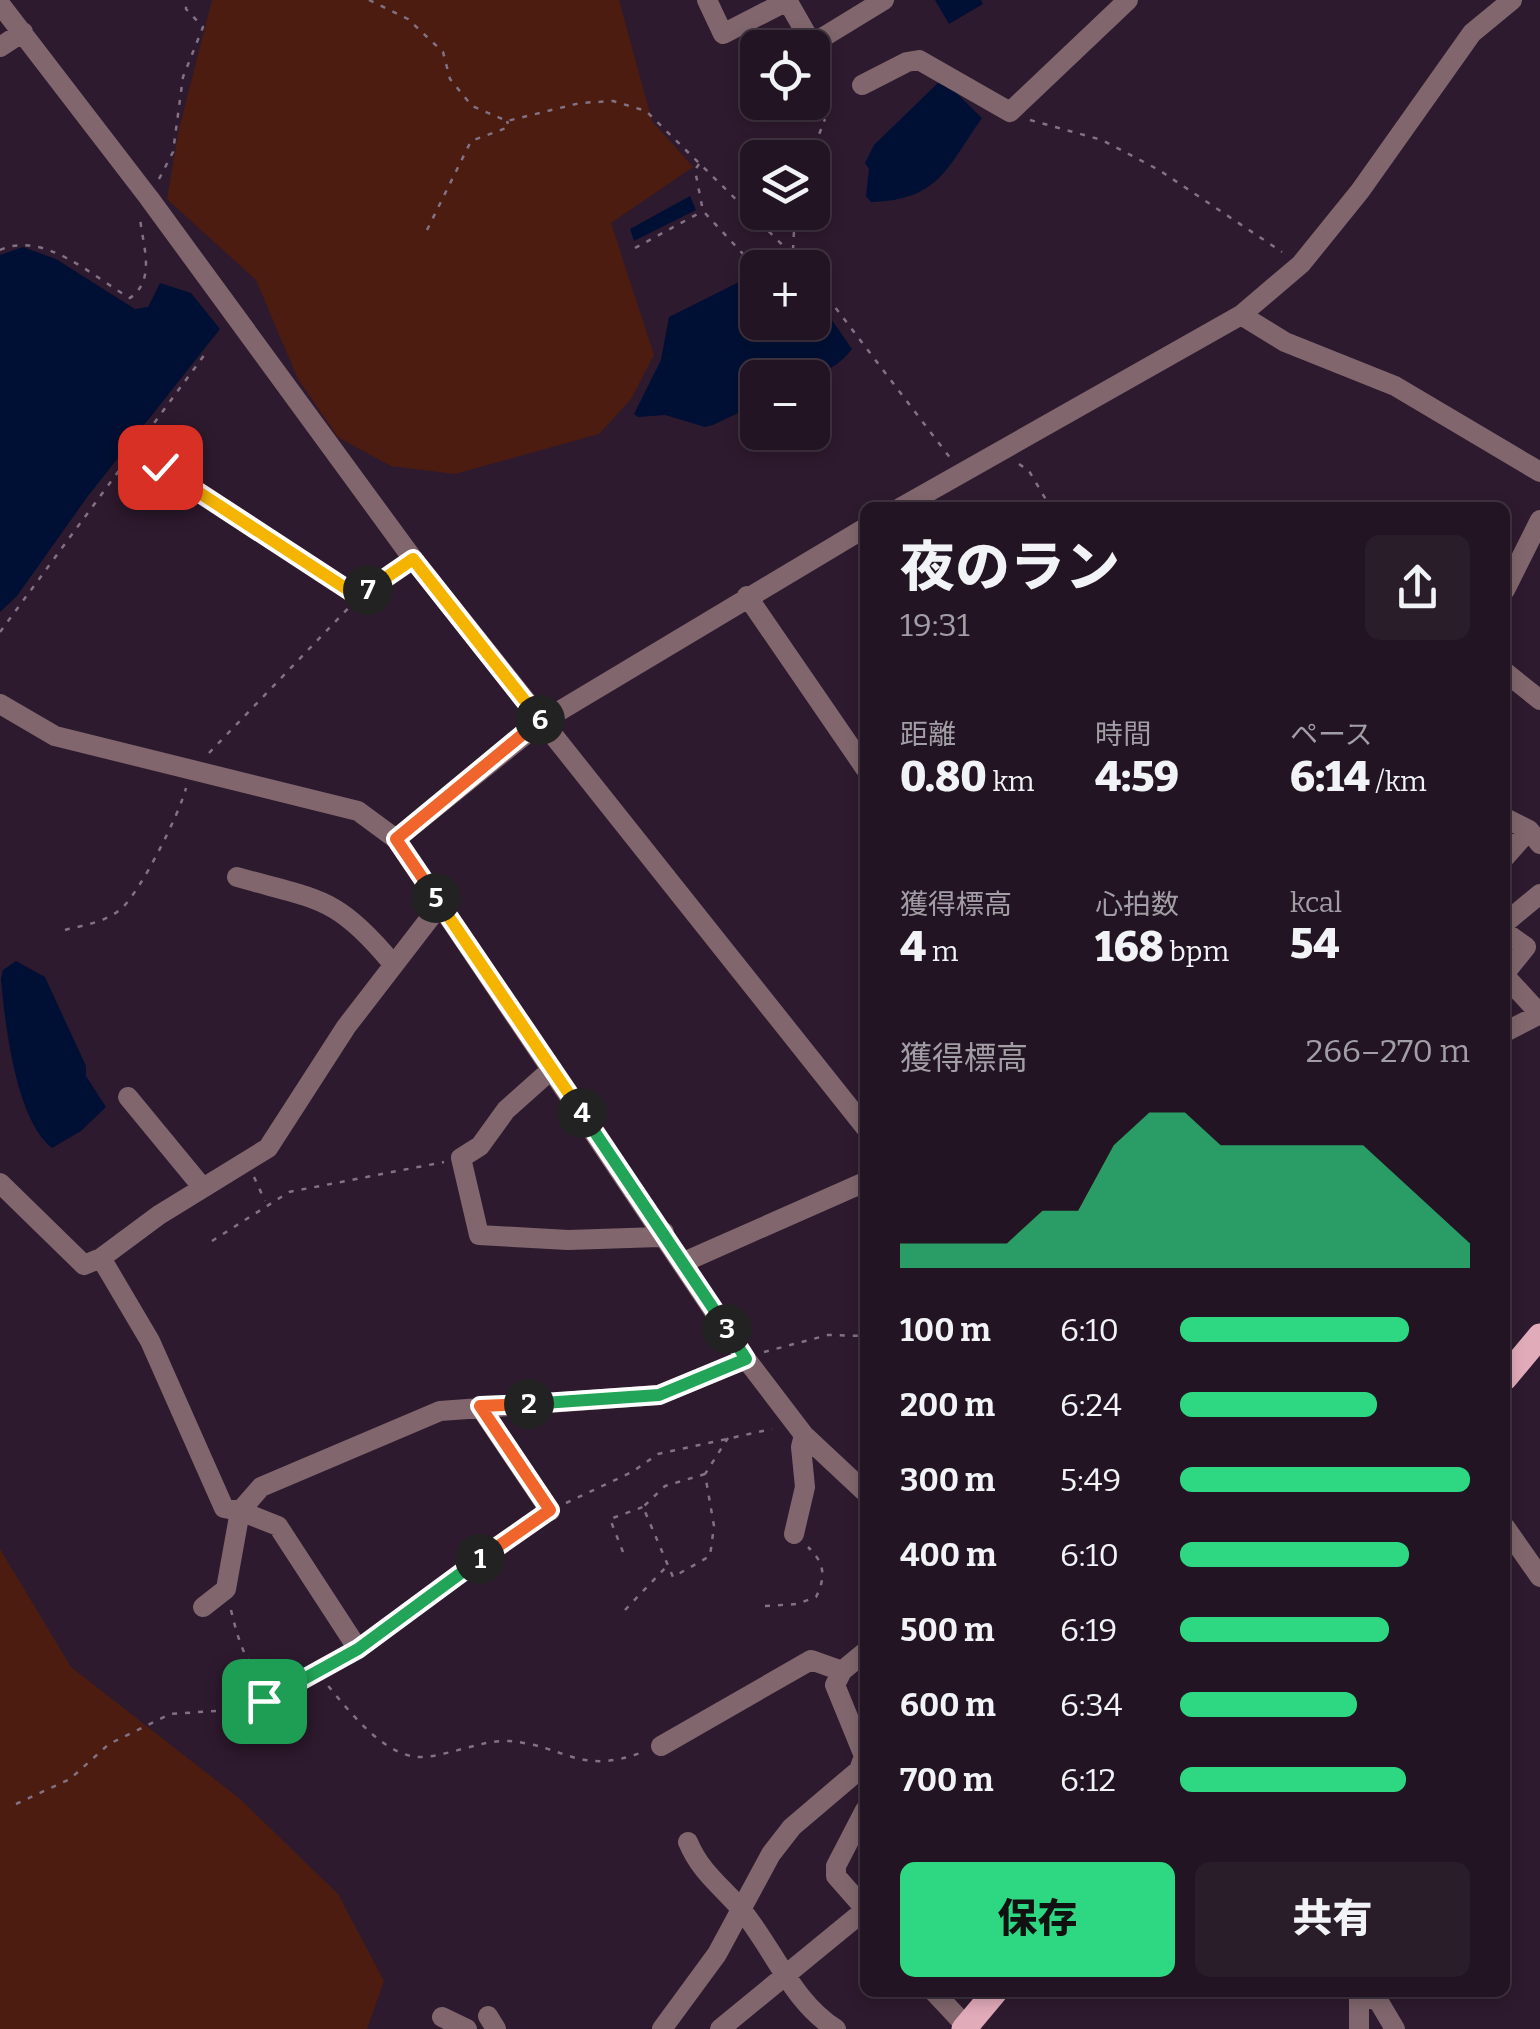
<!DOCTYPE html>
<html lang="ja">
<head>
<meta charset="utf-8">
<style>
	:root { --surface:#221422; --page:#2a1d2a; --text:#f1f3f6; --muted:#a29ea5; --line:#3f3340; --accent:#2ed883 }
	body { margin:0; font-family:Bitter,"Noto Sans JP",serif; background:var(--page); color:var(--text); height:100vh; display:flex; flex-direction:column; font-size:38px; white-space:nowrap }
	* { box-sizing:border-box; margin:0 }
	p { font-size:32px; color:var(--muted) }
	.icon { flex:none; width:55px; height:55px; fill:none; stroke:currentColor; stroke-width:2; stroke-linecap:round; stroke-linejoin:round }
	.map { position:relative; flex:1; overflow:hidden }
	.details { position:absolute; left:860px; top:502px; width:650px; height:1495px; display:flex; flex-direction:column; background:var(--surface); border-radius:15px; box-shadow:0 5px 15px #0003,0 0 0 2px var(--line) }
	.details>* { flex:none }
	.fabs { position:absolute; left:740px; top:30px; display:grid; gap:20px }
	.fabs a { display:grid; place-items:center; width:90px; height:90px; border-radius:15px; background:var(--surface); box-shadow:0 5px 15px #0003,0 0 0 2px var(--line); font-size:50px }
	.pin { position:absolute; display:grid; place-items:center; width:85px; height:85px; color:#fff; margin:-42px; border-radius:20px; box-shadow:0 5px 15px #0006 }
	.km { position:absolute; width:50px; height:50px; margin:-25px; border-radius:50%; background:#222; color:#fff; font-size:28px; line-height:50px; text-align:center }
	.round { display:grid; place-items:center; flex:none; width:105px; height:105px; border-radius:15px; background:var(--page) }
	.headline { display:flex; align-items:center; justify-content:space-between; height:170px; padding:0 40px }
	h1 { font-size:55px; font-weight:800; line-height:75px }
	.metrics { display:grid; grid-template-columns:repeat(3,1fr); gap:15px; height:170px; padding:10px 40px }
	.metrics div { display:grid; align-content:center }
	.metrics b { font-size:42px; font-weight:800 }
	.metrics small { font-size:28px; font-weight:400 }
	.metrics p { font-size:28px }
	.chart { height:280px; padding:20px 40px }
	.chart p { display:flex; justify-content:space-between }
	.chart svg { width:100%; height:180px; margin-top:10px; fill:var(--accent); opacity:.7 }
	.button { display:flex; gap:20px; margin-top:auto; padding:20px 40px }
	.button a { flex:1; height:115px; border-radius:15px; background:var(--accent); color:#111; font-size:40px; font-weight:800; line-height:115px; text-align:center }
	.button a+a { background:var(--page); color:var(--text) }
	ul { padding:0 40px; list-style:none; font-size:32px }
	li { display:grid; grid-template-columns:160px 120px 1fr; align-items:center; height:75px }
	li i { height:25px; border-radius:12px; background:var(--accent) }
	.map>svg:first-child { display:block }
	.green { fill:#4c1c10 }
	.water { fill:#001034 }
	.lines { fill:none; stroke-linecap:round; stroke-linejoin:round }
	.path { stroke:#837283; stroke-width:2.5; stroke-dasharray:5 8; stroke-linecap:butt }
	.minor { stroke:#81676d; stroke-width:20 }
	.major { stroke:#e2abba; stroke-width:25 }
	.split-1-casing { stroke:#fff; stroke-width:20 }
	.split-2-casing { stroke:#fff; stroke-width:20 }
	.split-3-casing { stroke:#fff; stroke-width:20 }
	.split-4-casing { stroke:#fff; stroke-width:20 }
	.split-5-casing { stroke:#fff; stroke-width:20 }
	.split-6-casing { stroke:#fff; stroke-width:20 }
	.split-7-casing { stroke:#fff; stroke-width:20 }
	.split-8-casing { stroke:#fff; stroke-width:20 }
	.split-1 { stroke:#22a559; stroke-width:12 }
	.split-2 { stroke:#f0652b; stroke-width:12 }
	.split-3 { stroke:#22a559; stroke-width:12 }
	.split-4 { stroke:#22a559; stroke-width:12 }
	.split-5 { stroke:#f5b400; stroke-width:12 }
	.split-6 { stroke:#f0652b; stroke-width:12 }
	.split-7 { stroke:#f5b400; stroke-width:12 }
	.split-8 { stroke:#f5b400; stroke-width:12 }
</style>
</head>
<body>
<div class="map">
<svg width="1540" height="2029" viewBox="0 0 1540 2029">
	<rect width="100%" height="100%" fill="#2e1a2e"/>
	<path class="green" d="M212 0H619L652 121 693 167 611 223 654 355 631 399 599 434 455 474 391 466 338 437 298 379 256 280 167 199 179 129Z
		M0 1549 71 1667 240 1799 338 1894 384 1981 367 2029H0Z"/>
	<path class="water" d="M935 0H981L983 4 949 24Z
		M942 79 982 118C946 169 939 200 871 202L866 196 869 169 865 163 874 145Z
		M690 196 696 210 634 241 630 229Z
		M23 247 56 259 135 309 148 307 160 283 191 293 220 329 88 496 17 596 0 612V255Z
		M751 276 757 282 758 322H812L813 293 852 349C828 381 793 378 758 378L757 404 713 425 705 427 665 415 638 417 634 414 661 360 669 317Z
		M16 961 45 977 86 1066V1076L106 1107 81 1131 52 1148C16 1120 5 1025 1 979L3 970Z"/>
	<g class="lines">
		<path class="path" d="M369 0 408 19 443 52 450 79 472 106 507 121 580 103 613 101 646 111 806 268
			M1030 120 1102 140 1159 170 1282 252
			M810 158 825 119
			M699 164 695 170 703 211 758 270
			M159 179 173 152 183 77 203 27 186 9V0
			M427 230 471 141 509 127 507 121
			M635 248 703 211
			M0 250C44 230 93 277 130 298 157 279 142 244 140 217
			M793 250 795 212
			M774 268 795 257
			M812 277 951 459
			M1019 464 1029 471 1051 508
			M160 467 359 597
			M0 632 205 354
			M209 753 359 597 396 571
			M65 930C84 925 108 922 123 907 142 888 179 815 186 788
			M254 1177 265 1201
			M212 1241 289 1192 444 1162
			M764 1352 828 1335 865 1336
			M705 1474 665 1486 643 1507 673 1577 710 1556 714 1526 705 1474 728 1438
			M566 1503 632 1472 658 1454 772 1429
			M623 1552 610 1519 643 1507
			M765 1606 797 1604 816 1597C826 1577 825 1563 808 1547
			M231 1610C239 1644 247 1669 275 1693
			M625 1610 668 1565
			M373 1638 533 1522
			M320 1676C342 1702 375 1748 411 1756 436 1762 480 1739 509 1741 567 1746 579 1776 643 1752
			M16 1804 70 1779 109 1744 170 1714 229 1710 263 1701 342 1659"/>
		<path class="minor" d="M707 0 723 34 787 1
			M787 0 812 44 884 0
			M0 4 149 198 413 559 865 1127
			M0 47 23 32
			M862 85 907 62 919 60 1010 112 1128 0
			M1241 315 1285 342 1395 386 1540 472
			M900 508 1241 315 1301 264 1360 191 1472 33 1512 0
			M1505 590 1540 520
			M747 596 865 768
			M1505 672 1540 700
			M0 704 55 736 358 811 396 839 746 1359 804 1435 865 1492
			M1505 818 1529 830 1540 844
			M396 839 541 722 865 528
			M1505 857 1529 830
			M237 877C317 900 336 895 392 963
			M440 905 346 1027 268 1148 159 1215 101 1258 150 1341 224 1508 240 1511 261 1487 440 1411 659 1395 746 1359
			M1505 923 1540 894
			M1505 932 1526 947 1505 973
			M1505 976 1540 1014
			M1505 1032 1540 1014
			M552 1069 506 1110 480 1146 461 1158 479 1235 568 1240 659 1237 664 1232
			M128 1097 203 1188
			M0 1183 84 1265 101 1258
			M684 1262 865 1182
			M480 1407 550 1511
			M1505 1527 1540 1577
			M794 1534 805 1487 801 1447 804 1435
			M203 1607 226 1589 240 1511 278 1526 358 1649
			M661 1746 811 1660 842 1671
			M865 1810 836 1866V1876L865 1909
			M688 1842C700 1871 720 1885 740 1908 773 1947 792 2002 836 2029
			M934 1992 967 2027
			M488 2016 496 2029
			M442 2017 467 2029
			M662 2029 717 1954 771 1854 792 1827 859 1770 864 1756 835 1685 842 1671 865 1652
			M720 2029 865 1910
			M1359 2029V1993L1379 2002 1395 2029"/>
		<path class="major" d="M1505 1378 1540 1336
			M964 2029 995 1992"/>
	</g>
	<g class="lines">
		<defs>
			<path id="split-1" d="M264 1701 358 1649 480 1559"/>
			<path id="split-2" d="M480 1559 550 1510 480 1406 529 1404"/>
			<path id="split-3" d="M529 1404 659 1395 746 1359 727 1329"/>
			<path id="split-4" d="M582 1113 727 1329"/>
			<path id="split-5" d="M436 898 582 1113"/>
			<path id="split-6" d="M436 898 396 839 540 720"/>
			<path id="split-7" d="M368 590 413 559 540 720"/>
			<path id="split-8" d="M160 467 359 597 368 590"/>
		</defs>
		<use href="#split-1" class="split-1-casing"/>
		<use href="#split-2" class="split-2-casing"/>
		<use href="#split-3" class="split-3-casing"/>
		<use href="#split-4" class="split-4-casing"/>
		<use href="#split-5" class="split-5-casing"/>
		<use href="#split-6" class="split-6-casing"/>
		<use href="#split-7" class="split-7-casing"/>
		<use href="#split-8" class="split-8-casing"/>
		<use href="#split-1" class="split-1"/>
		<use href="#split-2" class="split-2"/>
		<use href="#split-3" class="split-3"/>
		<use href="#split-4" class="split-4"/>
		<use href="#split-5" class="split-5"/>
		<use href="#split-6" class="split-6"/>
		<use href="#split-7" class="split-7"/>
		<use href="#split-8" class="split-8"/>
	</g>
</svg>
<div class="fabs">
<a><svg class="icon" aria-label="locate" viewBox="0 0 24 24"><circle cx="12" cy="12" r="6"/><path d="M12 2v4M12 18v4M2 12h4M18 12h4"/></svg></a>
<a><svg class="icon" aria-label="layers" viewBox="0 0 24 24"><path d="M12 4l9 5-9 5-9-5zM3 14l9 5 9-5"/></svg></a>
<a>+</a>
<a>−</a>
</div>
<div class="pin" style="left:264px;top:1701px;background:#1e9e55"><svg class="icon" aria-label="arrive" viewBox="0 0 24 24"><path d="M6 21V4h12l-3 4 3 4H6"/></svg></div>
<div class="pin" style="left:160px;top:467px;background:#d93025"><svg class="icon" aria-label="check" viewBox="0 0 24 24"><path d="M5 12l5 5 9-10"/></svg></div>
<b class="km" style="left:480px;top:1559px">1</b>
<b class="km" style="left:529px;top:1404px">2</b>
<b class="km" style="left:727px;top:1329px">3</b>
<b class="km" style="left:582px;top:1113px">4</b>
<b class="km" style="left:436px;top:898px">5</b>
<b class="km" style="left:540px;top:720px">6</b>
<b class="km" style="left:368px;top:590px">7</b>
<section class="details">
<div class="headline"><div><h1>夜のラン</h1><p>19:31</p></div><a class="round"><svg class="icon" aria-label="share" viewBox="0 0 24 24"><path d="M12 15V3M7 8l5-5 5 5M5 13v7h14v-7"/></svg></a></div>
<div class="metrics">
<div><p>距離</p><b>0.80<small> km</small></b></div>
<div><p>時間</p><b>4:59</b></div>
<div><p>ペース</p><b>6:14<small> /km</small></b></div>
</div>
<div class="metrics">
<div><p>獲得標高</p><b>4<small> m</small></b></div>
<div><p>心拍数</p><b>168<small> bpm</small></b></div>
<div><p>kcal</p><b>54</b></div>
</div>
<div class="chart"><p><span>獲得標高</span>266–270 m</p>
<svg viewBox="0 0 160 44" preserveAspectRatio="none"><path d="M0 44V38L10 38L20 38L30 38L40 30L50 30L60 14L70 6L80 6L90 14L100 14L110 14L120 14L130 14L140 22L150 30L160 38V44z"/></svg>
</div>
<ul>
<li><b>100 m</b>6:10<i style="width:79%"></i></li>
<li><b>200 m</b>6:24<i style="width:68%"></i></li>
<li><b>300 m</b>5:49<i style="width:100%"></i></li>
<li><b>400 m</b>6:10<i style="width:79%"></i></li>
<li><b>500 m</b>6:19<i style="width:72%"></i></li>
<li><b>600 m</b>6:34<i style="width:61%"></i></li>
<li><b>700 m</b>6:12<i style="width:78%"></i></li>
</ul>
<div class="button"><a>保存</a><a>共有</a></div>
</section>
</div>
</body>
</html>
